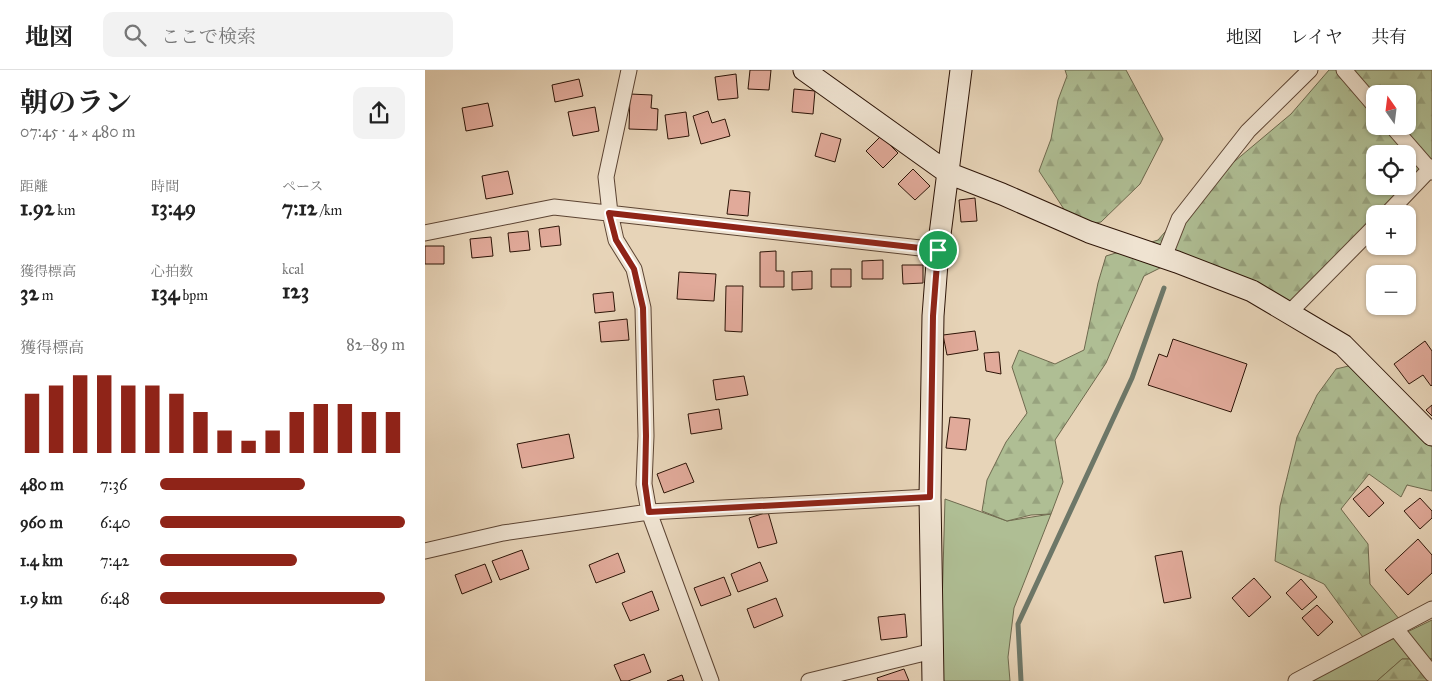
<!DOCTYPE html>
<html lang="ja">
<head>
<meta charset="utf-8">
<style>
	:root { --surface:#fff; --page:#f2f2f2; --text:#222; --muted:#767676; --line:#e0e0e0; --accent:#8f2418 }
	body { margin:0; font-family:"IM FELL Great Primer","Noto Serif JP",serif; background:var(--page); color:var(--text); height:100vh; display:flex; flex-direction:column; font-size:19px; white-space:nowrap }
	* { box-sizing:border-box; margin:0 }
	p { font-size:16px; color:var(--muted) }
	.icon { flex:none; width:28px; height:28px; fill:none; stroke:currentColor; stroke-width:2; stroke-linecap:round; stroke-linejoin:round }
	.map { position:relative; flex:1; overflow:hidden }
	.drawer { display:flex; flex-direction:column; background:var(--surface); width:425px }
	.drawer>* { flex:none }
	.needle { width:32px; rotate:346deg }
	.fabs { position:absolute; left:941px; top:15px; display:grid; gap:10px }
	.fabs a { display:grid; place-items:center; width:50px; height:50px; border-radius:10px; background:var(--surface); box-shadow:0 1px 4px #0004; font-size:25px }
	.pin { position:absolute; display:grid; place-items:center; width:42px; height:42px; color:#fff; margin:-21px; border:2px solid #fff; border-radius:50%; box-shadow:0 1px 5px #0007 }
	.round { display:grid; place-items:center; flex:none; width:52px; height:52px; border-radius:10px; background:var(--page) }
	.headline { display:flex; align-items:center; justify-content:space-between; height:85px; padding:0 20px }
	h1 { font-size:28px; font-weight:700; line-height:38px }
	.stats { display:grid; grid-template-columns:repeat(3,1fr); gap:8px; height:85px; padding:5px 20px }
	.stats div { display:grid; align-content:center }
	.stats b { font-size:21px; font-weight:700 }
	.stats small { font-size:14px; font-weight:400 }
	.stats p { font-size:14px }
	.chart { height:140px; padding:10px 20px }
	.chart p { display:flex; justify-content:space-between }
	.chart svg { width:100%; height:90px; margin-top:5px; stroke:var(--accent); stroke-width:6 }
	ul { padding:0 20px; list-style:none; font-size:16px }
	li { display:grid; grid-template-columns:80px 60px 1fr; align-items:center; height:38px }
	li i { height:12px; border-radius:6px; background:var(--accent) }
	header { display:flex; align-items:center; gap:30px; box-sizing:border-box; height:70px; padding:0 25px; background:var(--surface); border-bottom:1px solid var(--line) }
	header strong { font-size:24px }
	nav { display:flex; gap:28px; margin-inline-start:auto; font-size:18px }
	.search { width:350px; height:45px; background:var(--page); display:flex; align-items:center; gap:12px; box-sizing:border-box; padding:0 18px; border-radius:10px; color:var(--muted); font-size:19px }
	main { display:flex; flex:1; min-height:0 }
	.map>svg:first-child { display:block }
	.grass { fill:#afbe94; stroke:#6e694e }
	.forest { fill:url(#forest-firs); stroke:#6e694e; fill-rule:evenodd }
	.lines { fill:none; stroke-linecap:round; stroke-linejoin:round }
	.stream { stroke:#6d7768; stroke-width:5 }
	.building { fill:#e1aa9a; stroke:#2d1407 }
	.street-casing { stroke:#5c4433; stroke-width:17 }
	.secondary-casing { stroke:#2d1407; stroke-width:23 }
	.street { stroke:#efe3d1; stroke-width:15 }
	.secondary { stroke:#efe3d1; stroke-width:21 }
	.route-casing { stroke:#fff; stroke-width:10 }
	.route { stroke:#8f2418; stroke-width:6 }
</style>
</head>
<body>
<header>
<strong>地図</strong>
<div class="search"><svg class="icon" aria-label="search" viewBox="0 0 24 24"><circle cx="10" cy="10" r="6"/><path d="M15 15l6 6"/></svg>ここで検索</div>
<nav><a>地図</a><a>レイヤ</a><a>共有</a></nav>
</header>
<main>
<section class="drawer">
<div class="headline"><div><h1>朝のラン</h1><p>07:45 · 4 × 480 m</p></div><a class="round"><svg class="icon" aria-label="share" viewBox="0 0 24 24"><path d="M12 15V3M7 8l5-5 5 5M5 13v7h14v-7"/></svg></a></div>
<div class="stats">
<div><p>距離</p><b>1.92<small> km</small></b></div>
<div><p>時間</p><b>13:49</b></div>
<div><p>ペース</p><b>7:12<small> /km</small></b></div>
</div>
<div class="stats">
<div><p>獲得標高</p><b>32<small> m</small></b></div>
<div><p>心拍数</p><b>134<small> bpm</small></b></div>
<div><p>kcal</p><b>123</b></div>
</div>
<div class="chart"><p><span>獲得標高</span>82–89 m</p>
<svg viewBox="0 0 160 44" preserveAspectRatio="none"><path d="M5 44V15M15 44V11M25 44V6M35 44V6M45 44V11M55 44V11M65 44V15M75 44V24M85 44V33M95 44V38M105 44V33M115 44V24M125 44V20M135 44V20M145 44V24M155 44V24"/></svg>
</div>
<ul>
<li><b>480 m</b>7:36<i style="width:59%"></i></li>
<li><b>960 m</b>6:40<i style="width:100%"></i></li>
<li><b>1.4 km</b>7:42<i style="width:56%"></i></li>
<li><b>1.9 km</b>6:48<i style="width:92%"></i></li>
</ul>
</section>
<div class="map">
<svg width="1007" height="611" viewBox="0 0 1007 611">
	<defs>
		<pattern id="forest-firs" width="22" height="20" patternUnits="userSpaceOnUse" patternTransform="scale(1.25)"><rect width="22" height="20" fill="#afbe94"/><path d="M5 1l3.5 6h-7zM16 11l3.5 6h-7z" fill="#97a27e"/></pattern>
	</defs>
	<rect width="100%" height="100%" fill="#e7d4b8"/>
	<filter id="stains"><feTurbulence type="fractalNoise" baseFrequency=".004" numOctaves="4"/><feColorMatrix values="0 0 0 0 .2 0 0 0 0 .09 0 0 0 0 .02 0 0 0 .5 -.17"/></filter>
	<radialGradient id="worn" r=".72"><stop offset=".6" stop-color="#630" stop-opacity="0"/><stop offset="1" stop-color="#630" stop-opacity=".3"/></radialGradient>
	<path class="grass" d="M520 429 582 451 626 444 589 538 583 587 585 611H515Z
		M1007 550V589H977L952 611H881Z"/>
	<path class="forest" d="M640 0H701L738 69 715 114 676 152 650 156 614 101 626 69 633 30 642 6Z
		M904 0H1007V98L962 144H950V156L872 236 759 186 719 206 681 293 630 370 638 412 626 444 606 445 582 451 557 441 562 410 581 372 602 343 587 297 594 280 630 294 659 280 673 213 681 186 733 170 779 117 866 44ZM950 24H982V56H950ZM950 84H982V116H950Z
		M936 293 1007 367V421L982 415 976 427 944 404 916 439 943 474 945 514 975 550 940 570 899 514 850 491 855 436 872 367 892 325 911 299Z
		M977 589H1007V611H952Z"/>
	<g class="lines">
		<path class="stream" d="M596 611 593 554 707 308 739 218"/>
	</g>
	<path class="building" d="M325 0H346L344 20 323 19Z
		M311 4 313 28 293 30 290 7Z
		M154 9 158 26 130 32 127 15Z
		M369 19 390 21 388 44 367 42Z
		M205 24 227 25 226 38 233 39 232 60 204 59Z
		M63 33 68 56 41 61 37 38Z
		M170 37 174 61 148 66 143 42Z
		M283 41 287 53 300 49 305 66 276 74 268 46Z
		M261 42 264 66 243 69 240 45Z
		M396 63 416 69 410 92 390 86Z
		M456 66 473 83 458 98 441 81Z
		M488 99 505 116 490 130 473 114Z
		M83 101 88 124 61 129 57 106Z
		M305 120 325 122 323 146 302 144Z
		M550 128 552 151 536 152 534 130Z
		M134 156 136 175 116 177 114 159Z
		M103 161 105 180 85 182 83 163Z
		M66 167 68 186 47 188 45 169Z
		M0 176H19V194H0Z
		M351 181V201H359V217H335V182Z
		M458 190V209H437V191Z
		M477 195H498V213L478 214Z
		M406 199H426V217H406Z
		M387 201V219L367 220V202Z
		M254 202 291 204 289 231 252 229Z
		M301 216H318L317 262 300 261Z
		M188 222 190 241 170 243 168 224Z
		M202 249 204 270 176 272 174 252Z
		M550 261 553 280 522 285 518 265Z
		M748 269 822 294 806 342 723 315 734 284 742 287Z
		M1000 271 1007 281V315L1006 316 998 305 984 314 969 294Z
		M574 282 576 304 561 301 559 283Z
		M319 306 323 325 291 330 288 310Z
		M1007 335V346L1001 340Z
		M294 339 297 359 266 364 263 344Z
		M525 347 545 349 541 380 521 378Z
		M144 364 149 388 97 398 92 374Z
		M261 393 269 412 239 423 232 404Z
		M943 416 959 433 944 447 928 429Z
		M995 428 1007 441V448L995 459 979 441Z
		M343 442 352 473 333 478 324 448Z
		M993 469 1007 485V503L983 525 960 500Z
		M97 480 104 499 75 510 67 491Z
		M757 481 766 528 739 533 730 486Z
		M193 483 200 502 171 513 164 495Z
		M335 492 343 511 313 522 306 504Z
		M60 494 67 512 37 524 30 505Z
		M299 507 306 525 276 536 269 518Z
		M829 508 846 527 824 547 807 528Z
		M876 509 892 527 877 540 861 523Z
		M227 521 234 540 205 551 197 533Z
		M351 528 358 546 329 558 322 539Z
		M892 535 908 552 893 566 877 548Z
		M480 544 482 567 456 570 453 547Z
		M219 584 226 602 203 611H196L189 595Z
		M479 599 484 611H453L452 608Z
		M257 605 259 611H242Z"/>
	<g class="lines">
		<defs>
			<path id="street" d="M204 0 181 107 185 143 191 170 209 199 218 238 221 366 219 414 224 442 286 611
				M919 0 950 36
				M967 56 1007 102
				M962 144 1007 97
				M0 163 129 137 513 180
				M739 187 754 149 823 61 885 0
				M864 243 950 156
				M0 481 78 463 224 442 505 427
				M971 559 1007 604
				M384 611 508 581
				M871 611 1007 539"/>
			<path id="secondary" d="M379 0 523 103 577 124 664 162 752 192 827 221 918 275 1007 365
				M508 611 505 427 508 246 513 180 536 0"/>
		</defs>
		<use href="#street" class="street-casing"/>
		<use href="#secondary" class="secondary-casing"/>
		<use href="#street" class="street"/>
		<use href="#secondary" class="secondary"/>
	</g>
	<g class="lines">
		<defs>
			<path id="route" d="M184 143 513 180 508 246 505 427 224 442 220 414 221 366 218 238 209 199 191 170Z"/>
		</defs>
		<use href="#route" class="route-casing"/>
		<use href="#route" class="route"/>
	</g>
	<rect width="100%" height="100%" filter="url(#stains)"/>
	<rect width="100%" height="100%" fill="url(#worn)"/>
</svg>
<div class="fabs">
<a><svg class="needle" viewBox="-14 -14 28 28"><path d="M0-13l5 13h-10z" fill="#e53935"/><path d="M0 13l5-13h-10z" fill="#767676"/></svg></a>
<a><svg class="icon" aria-label="locate" viewBox="0 0 24 24"><circle cx="12" cy="12" r="6"/><path d="M12 2v4M12 18v4M2 12h4M18 12h4"/></svg></a>
<a>+</a>
<a>−</a>
</div>
<div class="pin" style="left:513px;top:180px;background:#1e9e55"><svg class="icon" aria-label="arrive" viewBox="0 0 24 24"><path d="M6 21V4h12l-3 4 3 4H6"/></svg></div>
</div>
</main>
</body>
</html>
